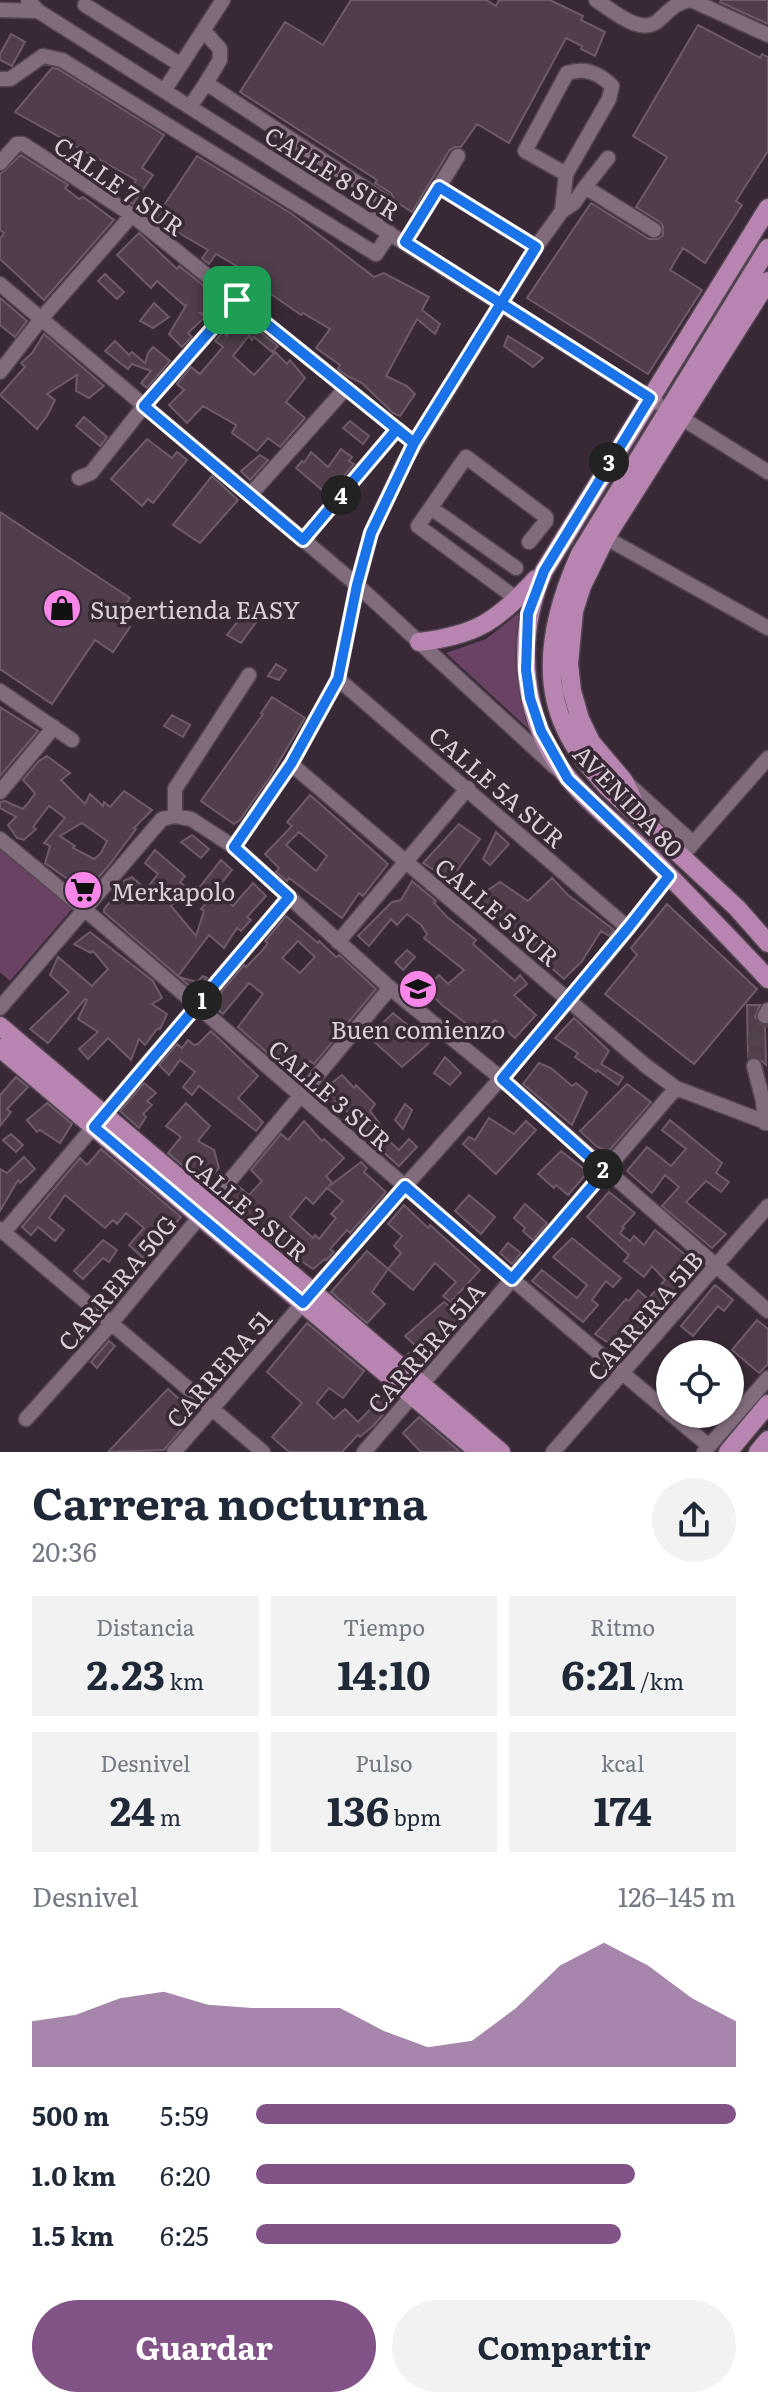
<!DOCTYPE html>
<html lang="es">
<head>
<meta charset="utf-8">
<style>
	:root { --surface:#fff; --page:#f2f2f3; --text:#1f2937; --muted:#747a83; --accent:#815387 }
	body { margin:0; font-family:Literata,serif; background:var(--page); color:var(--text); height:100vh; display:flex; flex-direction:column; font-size:30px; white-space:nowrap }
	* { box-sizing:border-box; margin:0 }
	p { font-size:26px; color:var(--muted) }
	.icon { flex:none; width:44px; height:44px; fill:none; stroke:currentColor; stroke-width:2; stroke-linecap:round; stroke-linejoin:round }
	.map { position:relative; height:1452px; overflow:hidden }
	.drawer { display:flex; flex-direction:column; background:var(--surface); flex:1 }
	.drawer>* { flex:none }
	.tools { position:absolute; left:656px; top:1340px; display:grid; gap:16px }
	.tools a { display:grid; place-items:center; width:88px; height:88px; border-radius:50%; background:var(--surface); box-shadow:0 2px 6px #0004; font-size:40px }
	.pin { position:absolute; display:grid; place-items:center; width:68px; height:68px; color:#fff; margin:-34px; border-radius:16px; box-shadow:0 4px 12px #0006 }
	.km { position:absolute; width:40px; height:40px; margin:-20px; border-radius:50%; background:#222; color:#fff; font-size:22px; line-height:40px; text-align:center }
	.round { display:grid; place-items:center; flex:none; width:84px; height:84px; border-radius:42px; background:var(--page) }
	.head { display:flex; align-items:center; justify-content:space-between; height:136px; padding:0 32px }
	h1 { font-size:44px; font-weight:700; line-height:60px }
	.figures { display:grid; grid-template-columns:repeat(3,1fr); gap:12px; height:136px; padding:8px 32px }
	.figures div { display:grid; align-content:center; border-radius:0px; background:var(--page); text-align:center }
	.figures b { font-size:40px; font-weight:700 }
	.figures small { font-size:22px; font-weight:400 }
	.figures p { font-size:22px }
	.chart { height:224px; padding:16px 32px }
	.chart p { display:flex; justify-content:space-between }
	.chart svg { width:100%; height:144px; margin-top:8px; fill:var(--accent); opacity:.7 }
	.action { display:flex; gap:16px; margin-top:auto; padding:16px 32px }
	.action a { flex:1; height:92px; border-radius:48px; background:var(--accent); color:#fff; font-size:32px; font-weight:700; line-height:92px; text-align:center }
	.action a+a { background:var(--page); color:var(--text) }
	ul { padding:0 32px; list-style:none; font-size:26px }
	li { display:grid; grid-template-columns:128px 96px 1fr; align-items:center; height:60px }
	li i { height:20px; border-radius:10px; background:var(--accent) }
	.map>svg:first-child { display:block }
	.green { fill:#6a4364 }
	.building { fill:#503e4c; stroke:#6d5a6a; stroke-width:2; fill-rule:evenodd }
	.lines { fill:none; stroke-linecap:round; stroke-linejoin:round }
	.minor-tunnel { stroke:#51424e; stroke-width:14; stroke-dasharray:14 7; stroke-linecap:butt }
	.minor-casing { stroke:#544652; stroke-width:17 }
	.major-casing { stroke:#544652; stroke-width:21 }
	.minor { stroke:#806c7c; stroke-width:14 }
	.major { stroke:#b885b0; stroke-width:18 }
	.route-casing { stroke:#fff; stroke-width:16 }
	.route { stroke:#1a73e8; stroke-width:10 }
	.labels { text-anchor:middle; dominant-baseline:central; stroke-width:7; stroke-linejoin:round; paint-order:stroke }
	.street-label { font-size:24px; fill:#dacfd8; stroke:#392936 }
	.poi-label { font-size:24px; fill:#dacfd8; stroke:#392936; text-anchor:start }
</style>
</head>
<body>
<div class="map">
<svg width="768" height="1452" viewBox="0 0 768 1452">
	<rect width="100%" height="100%" fill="#392936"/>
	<path class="green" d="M520 612C511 660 515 689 534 734L446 653 486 639Z
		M0 847 72 909 10 981 0 972Z"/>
	<path class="building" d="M351 0H486L496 6 499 0H550L583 16 581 20 605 32 595 56 581 49 582 46 566 38 509 143 477 124 461 147H454L449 151 412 212 395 201 391 193 375 183 377 180 240 92 285 22 323 45Z
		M721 0H768V24L720 2Z
		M698 25 760 58 762 54 768 57V151L736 201 742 205 705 263 683 248 670 270 702 290 648 374 527 298 591 203 649 239H658L663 235V226L660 222 636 207 667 157 633 136Z
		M11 34 25 42 12 66 0 60V54Z
		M52 68 58 69 164 135 142 168 153 175 133 204 124 198 136 180 15 112Z
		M21 155 68 185 65 188 79 199 83 197 114 220 44 300 0 259V239L4 233 0 230V174Z
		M197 156 292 214 374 277 384 273 429 297 422 310 440 324 435 334 417 319 386 376 407 386 415 394 400 416 393 413 362 383 347 376 338 369 340 365 316 348 330 329 303 313 301 315 252 281 255 277 216 254 209 264 202 258 208 250 155 219Z
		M139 233 177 269 179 266 223 301 212 313H200L205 317 188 333 192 337 182 347 169 334 187 304 185 306 157 281 151 288 117 255Z
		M105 274 124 292 117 299 98 281Z
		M0 298 27 321 15 337 0 325Z
		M154 303 169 317 153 328 140 321Z
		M242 317 278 346 272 352 254 337 252 340 249 336 233 356 254 375 275 352 287 364 290 360 305 378 286 402 305 418 280 447 268 438 257 451 232 433 236 425 203 406 187 423 169 405 184 390 177 384 191 367 200 374 223 347 215 341 223 332 227 336Z
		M44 334 104 386 89 398 76 391 77 375 47 394 55 400 47 416 37 429 0 395 25 367 21 363 32 353Z
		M508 336 543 358 533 367 504 346Z
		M115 341 129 355 132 352 145 363 148 353 153 347 170 361 147 388 141 383 151 371 132 364 128 369 105 351Z
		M84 417 107 437 100 446 76 426Z
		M350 421 369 436 363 444 343 428Z
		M147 439 172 458 177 452 187 460 153 503 148 499 142 506 111 479Z
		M341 449 352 457 349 461 354 464 328 495 296 468 302 461 304 463 311 452 328 467Z
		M260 455 268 460 250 480 241 471Z
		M212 476 238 500 200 543 173 525Z
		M0 512 130 598 117 618 130 627 113 652 95 640 52 704 0 669Z
		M251 605 262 614 241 643 227 635Z
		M276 664 286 670 279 680 268 676Z
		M272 697 305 718 270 777 240 820 234 824 201 801 263 714 261 713Z
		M0 707 38 731 0 776Z
		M172 715 190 725 183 737 164 726Z
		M47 756 70 773 61 780 85 804 90 794 103 806 104 802 110 807 124 791 152 810 134 828 136 829 110 864 86 892 45 863 50 846 44 843 65 818 49 806 33 827 36 829 24 840 17 838 8 825 16 817 0 808V802L5 801 23 809 29 802 35 793 23 780 39 761ZM82 823 107 841 101 853 94 859 73 848 75 846 60 836Z
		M310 795 388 864 363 896 359 893 342 918 289 878 287 881 276 872 279 868 265 854 292 826 287 822ZM299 832 327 856 316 871 286 845Z
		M459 824 480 839 450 880 423 863Z
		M496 832 509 844 490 865 483 859Z
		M192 835 209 849 201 858 181 842Z
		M155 850 185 876 180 882 187 888 171 906 196 936 204 911 201 909 207 902 195 893 221 860 232 870 214 892 233 906 253 883 266 896 247 917 251 920 241 931 237 928 224 948 209 935 178 976 104 912V909L125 883 124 881 132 877 146 889 158 874 145 863Z
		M552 878 568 895 614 930 609 936 601 931 582 961 564 979 473 900 500 882 528 901Z
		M412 881 436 901 434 903 447 917 476 940 473 944 515 981 520 975 527 984 514 995 536 1015 515 1038 495 1020 481 1035 442 1005 426 989 439 975 448 984 464 970 424 938 427 934 421 925 407 914 397 925 391 919 369 946 358 936 392 902 401 900Z
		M667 904 757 989 694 1064 605 994 637 955 631 948Z
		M286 916 318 943 319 941 336 957 339 955 376 989 314 1064 310 1061 297 1079 238 1027 263 994 249 983 223 1014 211 1004 244 965 246 967 260 953 268 943 265 941ZM298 941 315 957 300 973 282 958Z
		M90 932 153 981 162 998 152 1004 167 1014 160 1029H157L145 1045 139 1039 131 1060 108 1038 88 1059 79 1049 98 1032 78 1019 87 1000 85 999 48 1043 30 1029 69 992 50 975 58 957 92 986 108 969 93 951 91 953 74 944Z
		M407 950 415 957 403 970 395 962Z
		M203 976 207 978 198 988 193 989 179 977 197 982Z
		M747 1005H760L755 1017 760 1024 765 1026 766 1065 757 1057 748 1058Z
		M393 1013 429 1043 402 1067 369 1037Z
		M574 1018 609 1051 601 1064 623 1077 618 1085 597 1070 596 1072 575 1057 578 1053 555 1038Z
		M211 1031 258 1076 238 1098 263 1122 256 1131 199 1086 192 1095 183 1087 195 1072 180 1060 169 1075 159 1065 177 1044 182 1048 188 1040 194 1045 198 1044Z
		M445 1057 461 1073 450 1085 434 1073Z
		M539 1063 551 1068 572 1086 576 1083 587 1092 572 1125 523 1084Z
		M342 1075 354 1088 356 1085 375 1104 370 1111 380 1124 367 1136 352 1126 356 1121 336 1101 332 1104 321 1091Z
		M16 1077 28 1087 7 1109 11 1112 0 1126V1095Z
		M144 1083 156 1093 147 1101 152 1105 143 1114 146 1117 139 1128 120 1111Z
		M627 1084 651 1102 608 1152 596 1146 580 1131Z
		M47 1103 72 1124 60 1143 40 1130 37 1132 27 1120Z
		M186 1103 210 1126 198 1141 214 1150 219 1168 205 1184 168 1153 181 1137 166 1126Z
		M405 1104 412 1110 403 1129 395 1120Z
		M489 1118 514 1134 526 1121 536 1130 496 1174 463 1144 469 1137 475 1140Z
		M670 1120 722 1163 716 1173 729 1182 721 1192 706 1181 686 1202 726 1234 712 1248 662 1206 679 1187 665 1175 652 1193 627 1171 647 1147 671 1166 686 1149 662 1130Z
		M304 1121 322 1141 324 1139 344 1158 326 1176 332 1183 328 1187 361 1162 367 1168 364 1172 386 1192 350 1233 347 1230 330 1249 334 1252 326 1260 325 1259 313 1269 271 1240 225 1202 238 1186 249 1195 262 1181 251 1170 281 1134 288 1140ZM327 1188 343 1201 331 1214 336 1218 319 1239 315 1235 313 1238 290 1217 306 1197 313 1204Z
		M11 1134 23 1145 16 1152 3 1140Z
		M409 1139 417 1147 399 1166 379 1148 389 1141 399 1150Z
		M101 1149 181 1217 145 1260 129 1245 144 1228 126 1213 117 1224 113 1220 105 1228 65 1195 49 1218 64 1230 55 1241 38 1227 31 1235 22 1227 80 1158 87 1165Z
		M561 1151 588 1172 568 1195 556 1185 554 1188 538 1174Z
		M24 1157 35 1169 20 1183 18 1180 0 1211V1169L7 1173Z
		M609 1192 635 1213 622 1227 624 1228 620 1233 630 1241 634 1236 644 1245 655 1230 699 1266 670 1298 667 1295 642 1333 633 1325 618 1349 595 1334 626 1299 629 1301 638 1290 648 1299 665 1280 652 1266 644 1277 624 1261 629 1255 587 1217Z
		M469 1195 495 1217 481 1234 455 1211Z
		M525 1204 547 1223 533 1240 523 1231 525 1228 514 1218Z
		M404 1205 428 1228 430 1225 480 1270 451 1302 443 1296 456 1282 435 1263 413 1290 388 1269 401 1253 394 1246 402 1236 388 1224Z
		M572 1238 621 1278 613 1287 606 1281 592 1300 598 1305 583 1322 532 1281 542 1270 577 1298 587 1285 553 1257Z
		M103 1240 117 1250 109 1262 103 1258 83 1279 74 1271Z
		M508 1243 521 1253 512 1264 500 1253Z
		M367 1251 388 1269 372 1292 385 1304 367 1323 331 1292Z
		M715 1285 733 1300 724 1311 718 1306 693 1336 681 1326Z
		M444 1302 464 1318 420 1367 406 1356 416 1346 405 1336Z
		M757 1320 768 1329V1364L759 1373 732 1350Z
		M307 1323 364 1371 343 1398 329 1388 317 1403 334 1419 345 1409 358 1422 388 1391 397 1398 374 1425 360 1437 358 1435 342 1452H289L272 1437 302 1403 267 1372Z
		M109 1341 115 1346 97 1368 91 1362Z
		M168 1389 195 1413 164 1450 108 1452Z
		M419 1417 460 1452H421L403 1433Z"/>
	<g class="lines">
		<path class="minor-tunnel" d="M754 1066 755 1040 765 1016"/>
		<defs>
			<path id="minor" d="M28 0 38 11 657 403
				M596 0C612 10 641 37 659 20 670 10 676 2 691 0L768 35
				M85 5 181 65
				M0 10 38 11
				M204 31 220 49V60L206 83
				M0 79H10L43 56 62 60 376 254 390 233
				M164 91 223 0
				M190 107 206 83 385 201 374 223
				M0 163 17 144H23L132 215 414 443
				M439 187 536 247
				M585 187 608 158
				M562 211 566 174 609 99 612 86C599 73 585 67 567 73L525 151 566 174
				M405 242 458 156
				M0 284 357 585 556 768
				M0 372 41 319 132 215
				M675 414 768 472
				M79 478 91 473 144 406 237 300
				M250 495 346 388
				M431 508 516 568
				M597 533 768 628
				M303 540 397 429
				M517 599 418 526 466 457 546 517V521L529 542
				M338 679 628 928
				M0 691 72 740
				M291 764 646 1066 676 1088 768 1123
				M628 784 693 843
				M0 792 54 727
				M175 816V789L249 675
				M0 839C227 1026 444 1225 670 1413
				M234 847 291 764 338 679 357 585 371 533 404 462 536 247 562 211 574 203 585 187 654 230
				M682 856 768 758
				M338 942 468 788
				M0 1008 162 819 175 816 191 819 234 847 390 988 502 1079 768 1311
				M765 1016 768 1010
				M754 1066 763 1101 765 1123
				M0 1229 263 1452
				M4 1232 289 897
				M671 1414 709 1446
				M26 1419 103 1333 390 988
				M174 1452C252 1364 327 1273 405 1186 496 1084 587 984 669 876
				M364 1452 676 1088
				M553 1452 768 1206
				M704 1452 768 1378"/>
			<path id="major" d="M768 208 544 571C514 638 521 721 569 779 592 807 623 829 649 855 689 896 729 937 768 979
				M768 248 580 554C556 607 539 673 565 728 575 751 592 770 608 788L737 908 768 943
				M419 642C478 635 496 621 536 579
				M639 813 624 781 591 742 580 719 572 691 569 664 574 611 582 586 606 537 768 281
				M0 1026 501 1452
				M0 1048 479 1452
				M728 1452 768 1404
				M758 1452 768 1440"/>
		</defs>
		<use href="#minor" class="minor-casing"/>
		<use href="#major" class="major-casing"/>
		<use href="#minor" class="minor"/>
		<use href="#major" class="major"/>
	</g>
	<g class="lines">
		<defs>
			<path id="route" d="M237 300 414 443 371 533 357 585 338 679 291 764 234 847 289 897 94 1127 303 1303 405 1186 512 1279 605 1171 502 1079 628 928 669 876 568 779 541 731 530 698 526 670 528 614 544 571 650 398 405 242 439 187 536 247 414 443 397 429 303 540 144 406 237 300"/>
		</defs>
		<use href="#route" class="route-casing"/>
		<use href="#route" class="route"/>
	</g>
	<defs>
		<symbol id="shop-disc" viewBox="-11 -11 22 22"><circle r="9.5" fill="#f987e9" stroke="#392936"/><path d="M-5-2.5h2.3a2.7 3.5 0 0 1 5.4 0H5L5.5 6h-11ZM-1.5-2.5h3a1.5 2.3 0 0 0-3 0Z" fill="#111"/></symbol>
		<symbol id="supermarket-disc" viewBox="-11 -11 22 22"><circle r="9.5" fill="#f987e9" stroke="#392936"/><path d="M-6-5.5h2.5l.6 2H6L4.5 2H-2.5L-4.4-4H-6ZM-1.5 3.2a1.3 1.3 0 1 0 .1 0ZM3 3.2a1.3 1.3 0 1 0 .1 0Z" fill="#111"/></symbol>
		<symbol id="school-disc" viewBox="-11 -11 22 22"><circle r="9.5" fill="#f987e9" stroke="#392936"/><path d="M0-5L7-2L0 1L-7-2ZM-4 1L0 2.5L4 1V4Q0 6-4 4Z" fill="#111"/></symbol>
	</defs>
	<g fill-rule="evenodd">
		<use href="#shop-disc" x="40" y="586" width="44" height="44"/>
		<use href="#supermarket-disc" x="61" y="868" width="44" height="44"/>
		<use href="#school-disc" x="396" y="967" width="44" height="44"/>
	</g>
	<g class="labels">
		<g class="street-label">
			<text transform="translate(333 172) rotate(32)">CALLE 8 SUR</text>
			<text transform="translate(120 185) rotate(35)">CALLE 7 SUR</text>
			<text transform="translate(498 786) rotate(41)">CALLE 5A SUR</text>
			<text transform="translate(629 800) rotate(46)">AVENIDA 80</text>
			<text transform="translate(498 911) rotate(40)">CALLE 5 SUR</text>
			<text transform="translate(331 1094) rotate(41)">CALLE 3 SUR</text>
			<text transform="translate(247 1206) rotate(40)">CALLE 2 SUR</text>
			<text transform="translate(116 1282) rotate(-50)">CARRERA 50G</text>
			<text transform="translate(644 1315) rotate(-49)">CARRERA 51B</text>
			<text transform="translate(425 1347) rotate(-49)">CARRERA 51A</text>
			<text transform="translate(218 1368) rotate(-49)">CARRERA 51</text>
		</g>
		<g class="poi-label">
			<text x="90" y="608">Supertienda EASY</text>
			<text x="111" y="890">Merkapolo</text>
			<text x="418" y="1028" text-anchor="middle">Buen comienzo</text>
		</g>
	</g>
</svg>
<div class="tools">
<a><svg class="icon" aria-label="locate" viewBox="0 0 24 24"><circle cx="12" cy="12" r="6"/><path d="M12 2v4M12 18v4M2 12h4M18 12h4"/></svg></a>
</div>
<div class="pin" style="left:237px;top:300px;background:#1e9e55"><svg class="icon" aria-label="arrive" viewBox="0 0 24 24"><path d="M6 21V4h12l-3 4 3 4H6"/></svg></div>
<b class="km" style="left:202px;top:1000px">1</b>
<b class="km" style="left:603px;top:1169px">2</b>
<b class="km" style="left:609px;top:462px">3</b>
<b class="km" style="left:341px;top:495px">4</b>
</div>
<section class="drawer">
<div class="head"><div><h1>Carrera nocturna</h1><p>20:36</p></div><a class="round"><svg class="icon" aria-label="share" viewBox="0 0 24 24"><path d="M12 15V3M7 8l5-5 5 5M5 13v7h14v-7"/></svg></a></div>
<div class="figures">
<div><p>Distancia</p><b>2.23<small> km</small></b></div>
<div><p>Tiempo</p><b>14:10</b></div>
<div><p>Ritmo</p><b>6:21<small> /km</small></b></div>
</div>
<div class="figures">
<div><p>Desnivel</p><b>24<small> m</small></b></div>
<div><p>Pulso</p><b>136<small> bpm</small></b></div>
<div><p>kcal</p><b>174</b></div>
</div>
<div class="chart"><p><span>Desnivel</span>126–145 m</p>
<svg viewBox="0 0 160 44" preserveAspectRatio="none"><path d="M0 44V30L10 28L20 23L30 21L40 25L50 26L60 26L70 26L80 33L90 38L100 36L110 26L120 13L130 6L140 13L150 23L160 30V44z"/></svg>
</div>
<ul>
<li><b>500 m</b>5:59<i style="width:100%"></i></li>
<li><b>1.0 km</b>6:20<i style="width:79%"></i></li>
<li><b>1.5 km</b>6:25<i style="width:76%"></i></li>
</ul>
<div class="action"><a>Guardar</a><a>Compartir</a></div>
</section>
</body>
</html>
